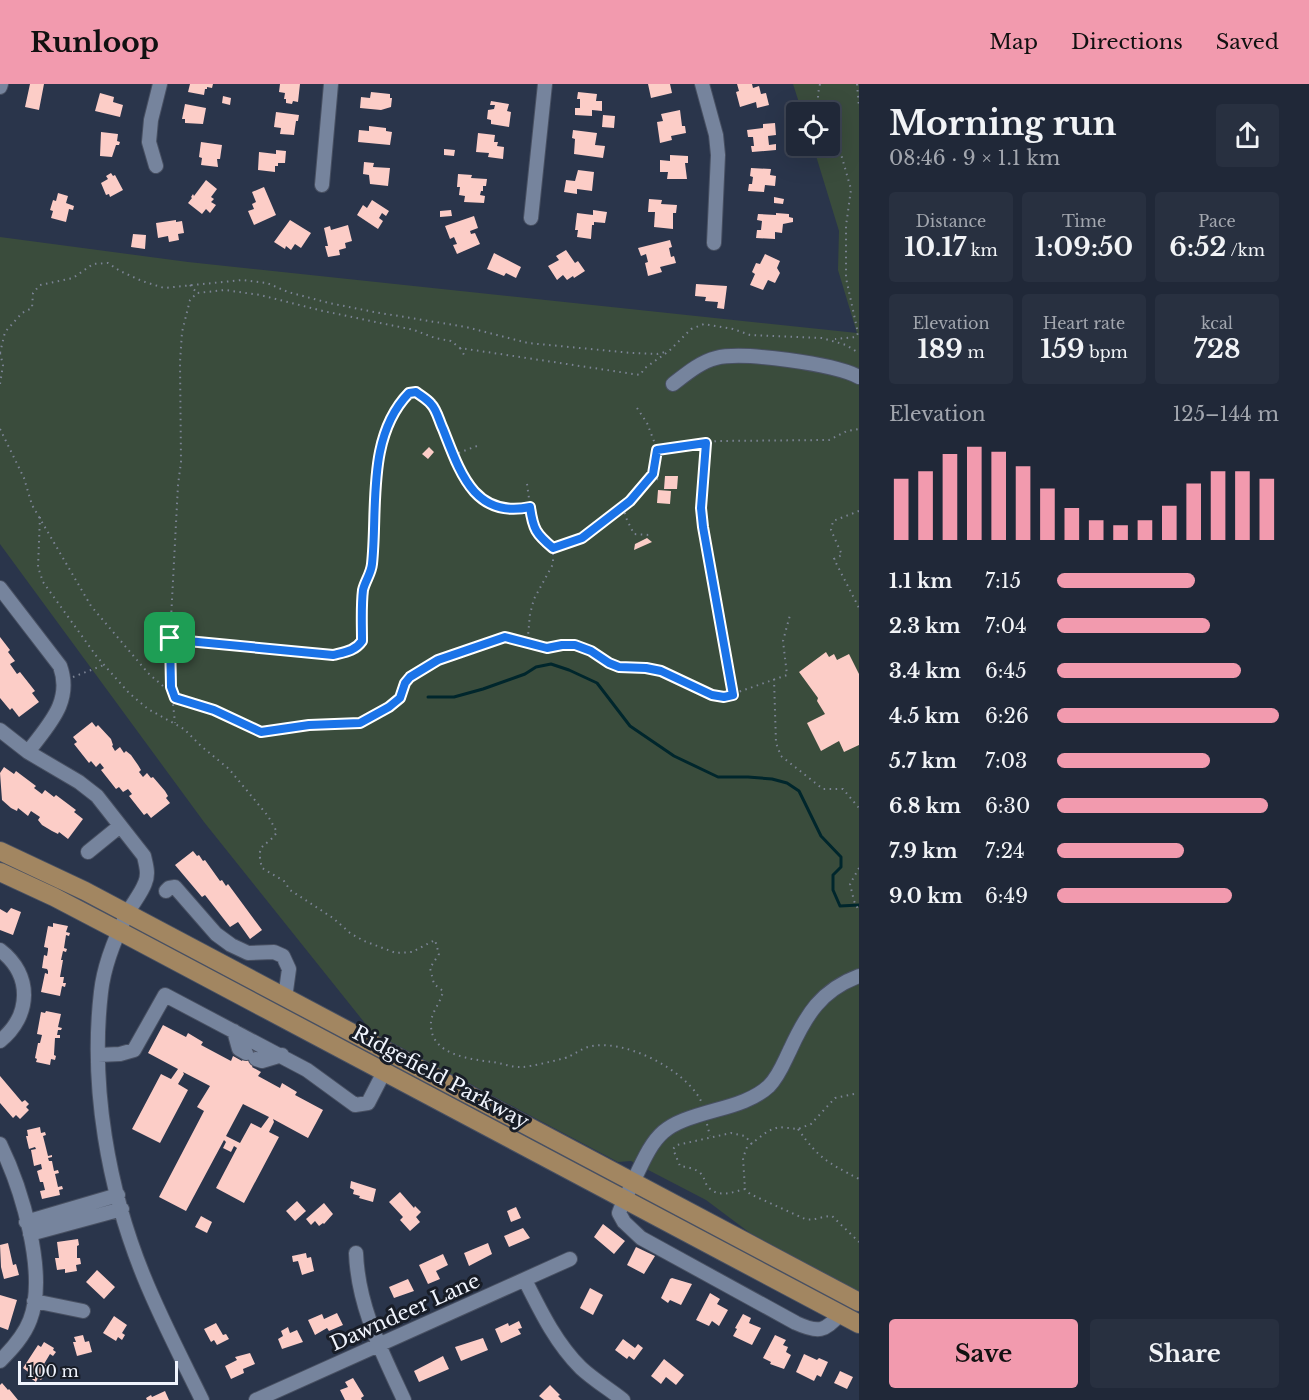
<!DOCTYPE html>
<html lang="en">
<head>
<meta charset="utf-8">
<style>
	:root { --surface:#202838; --page:#283040; --text:#f1f3f6; --muted:#a2a6ae; --line:#3d4453; --accent:#f29aae }
	body { margin:0; font-family:"Libre Baskerville",serif; background:var(--page); color:var(--text); height:100vh; display:flex; flex-direction:column; font-size:22px; white-space:nowrap }
	* { box-sizing:border-box; margin:0 }
	p { font-size:20px; color:var(--muted) }
	.icon { flex:none; width:33px; height:33px; fill:none; stroke:currentColor; stroke-width:2; stroke-linecap:round; stroke-linejoin:round }
	.map { position:relative; flex:1; overflow:hidden }
	.side { display:flex; flex-direction:column; background:var(--surface); width:450px }
	.side>* { flex:none }
	.controls { position:absolute; left:786px; top:18px; display:grid; gap:12px }
	.controls a { display:grid; place-items:center; width:54px; height:54px; border-radius:6px; background:var(--surface); box-shadow:0 6px 24px #0002,0 0 0 2px var(--line); font-size:30px }
	.scale { position:absolute; left:18px; bottom:15px; width:160px; box-sizing:border-box; padding-left:6px; border:3px solid #f0f4fd; border-top:0; font-size:16px; line-height:21px; white-space:nowrap; color:#f0f4fd; -webkit-text-stroke:4px #181d27; paint-order:stroke }
	.pin { position:absolute; display:grid; place-items:center; width:51px; height:51px; color:#fff; margin:-26px; border-radius:12px; box-shadow:0 3px 9px #0006 }
	.round { display:grid; place-items:center; flex:none; width:63px; height:63px; border-radius:6px; background:var(--page) }
	.overview { display:flex; align-items:center; justify-content:space-between; height:102px; padding:0 30px }
	h1 { font-size:33px; font-weight:800; line-height:45px }
	.stats { display:grid; grid-template-columns:repeat(3,1fr); gap:9px; height:102px; padding:6px 30px }
	.stats div { display:grid; align-content:center; border-radius:6px; background:var(--page); text-align:center }
	.stats b { font-size:26px; font-weight:800 }
	.stats small { font-size:16px; font-weight:400 }
	.stats p { font-size:16px }
	.chart { height:168px; padding:12px 30px }
	.chart p { display:flex; justify-content:space-between }
	.chart svg { width:100%; height:108px; margin-top:6px; stroke:var(--accent); stroke-width:6 }
	.cta { display:flex; gap:12px; margin-top:auto; padding:12px 30px }
	.cta a { flex:1; height:69px; border-radius:6px; background:var(--accent); color:#111; font-size:24px; font-weight:800; line-height:69px; text-align:center }
	.cta a+a { background:var(--page); color:var(--text) }
	ul { padding:0 30px; list-style:none; font-size:20px }
	li { display:grid; grid-template-columns:96px 72px 1fr; align-items:center; height:45px }
	li i { height:15px; border-radius:8px; background:var(--accent) }
	header { display:flex; align-items:center; gap:36px; box-sizing:border-box; height:84px; padding:0 30px; background:var(--accent); color:#111 }
	header strong { font-size:28px }
	nav { display:flex; gap:33px; margin-inline-start:auto; font-size:21px }
	main { display:flex; flex:1; min-height:0 }
	.map>svg:first-child { display:block }
	.green { fill:#3a4c3c }
	.lines { fill:none; stroke-linecap:round; stroke-linejoin:round }
	.stream { stroke:#00262c; stroke-width:3 }
	.building { fill:#fccdc7; fill-rule:evenodd }
	.minor-casing { stroke:#485062; stroke-width:16 }
	.major-casing { stroke:#485062; stroke-width:20 }
	.path { stroke:#7b8394; stroke-width:2; stroke-dasharray:1.5 4.5; stroke-linecap:butt }
	.minor { stroke:#76849d; stroke-width:14 }
	.major { stroke:#a28661; stroke-width:18 }
	.route-casing { stroke:#fff; stroke-width:12 }
	.route { stroke:#1a73e8; stroke-width:8 }
	.labels { text-anchor:middle; dominant-baseline:central; stroke-width:6; stroke-linejoin:round; paint-order:stroke }
	.street-label { font-size:20px; fill:#f0f4fd; stroke:#181d27 }
</style>
</head>
<body>
<header>
<strong>Runloop</strong>
<nav><a>Map</a><a>Directions</a><a>Saved</a></nav>
</header>
<main>
<div class="map">
<svg width="859" height="1316" viewBox="0 0 859 1316">
	<rect width="100%" height="100%" fill="#2a354b"/>
	<path class="green" d="M793 0H859V1208L750 1149 706 1116 631 1077 618 1078 372 948 204 738 0 460V153L188 178 857 249 838 186 839 147 813 62H830V28H802Z"/>
	<g class="lines">
		<path class="stream" d="M428 613H454L483 605 525 590 536 583 551 580 569 586 597 599 630 642 674 672 718 693H748L772 695 787 699 799 707 821 752 841 773V783L833 791V806L840 822 859 821"/>
	</g>
	<path class="building" d="M30 0H44L39 26 25 23Z
		M190 0H213L212 4 207 3V5H205L204 11 188 8Z
		M280 0H300L298 18 293 17 292 20 286 19V15H284L285 9 279 8Z
		M648 0H670L672 9 651 14Z
		M737 0H752L753 4 759 2 761 10 766 9 769 21 757 24 756 18 740 23 736 8 739 7Z
		M371 8 390 10V14H392L391 23 381 26 360 24 361 13 370 14Z
		M578 8 597 10 596 17H602V27L592 26V32L575 31V24H580V15H577Z
		M100 9 114 13 113 18 123 21 120 33 95 27Z
		M223 12 231 14 230 21 222 19Z
		M491 17 509 20 507 27 511 28 509 43 491 40V36L487 35 488 26 494 25 495 21H490Z
		M185 20 206 24 203 40 185 39V35H182Z
		M680 26 682 42H685L686 49 671 52 672 56 660 59 657 38 663 37 661 30Z
		M276 28 299 31 298 37H296L294 51 280 50 281 44 274 43Z
		M603 31 615 32 614 44 602 43Z
		M775 39 776 51 768 52 769 61 776 60V66L752 68 751 62H754L753 53H748L747 46 763 44V40Z
		M369 42 386 44V47L392 48 390 61 358 58 359 46 369 47Z
		M573 46 597 49 595 61 605 62 603 74 574 70 575 55 572 54Z
		M101 48 118 50 117 57 120 58 119 61H116L112 73 100 72Z
		M478 49 495 51 494 58H498L497 62 504 63 503 75 488 73 489 69 476 68Z
		M201 58 222 61 220 75H217L218 83 201 81 202 74 199 73Z
		M444 65 455 66 454 72 444 71Z
		M276 66 286 67 285 79H278V82H275V88L258 86 259 68 276 70Z
		M670 71 688 72V79H685L687 95H667L668 88H660V76L670 77Z
		M364 78 374 79 373 83 390 84 388 102 370 100 369 91 363 90Z
		M751 84 771 85 770 91 776 92 775 102 765 101 764 108 748 107 749 100H752L753 93 750 92Z
		M578 86 594 88 592 107 577 105V110L564 108 566 96 575 97Z
		M111 89 113 92 115 91 123 106 110 113 109 110 106 111 101 99 108 95 106 92Z
		M458 90 472 91 471 94 487 95 486 102H483V107H481L480 111 485 112 484 119 464 118 465 112 459 111 460 103H457Z
		M206 96 217 105 211 113 214 115 211 118 216 121 210 129 206 125 202 130 188 119 192 114 191 113 193 110 194 112Z
		M264 103 276 131 254 141 248 127 254 125 252 120 256 118 252 108Z
		M58 109 68 112 66 119 74 122 73 126 69 125 66 138 51 134 53 127 50 126 53 116 56 117Z
		M774 113 784 115 783 120 774 119Z
		M649 115 662 116 661 120 677 121 676 129H673V145L654 143 655 128H648Z
		M372 116 389 127 386 132 382 129 379 134 383 137 378 145 357 131 363 121 367 124Z
		M451 126 452 132 440 133V127Z
		M593 126 607 128 605 139 594 138V141H592L591 155 577 153 578 146H575L577 129 593 131Z
		M776 129 789 130V133L793 134V138L783 140 782 149 775 148V155L756 154 757 146H761L762 137 757 136 758 130 776 131Z
		M474 132 478 144 470 147 471 150 475 149 480 160 457 170 453 161 457 160 454 153 450 155 445 142Z
		M176 136V138L182 137 184 149 178 150 179 156 169 158 168 152 158 154 156 139Z
		M290 136 311 149 301 164 295 160 291 166 286 162 285 165 274 158Z
		M348 141 352 157 345 159 346 164 339 166 340 171 328 173 325 162H328L324 144 330 142 331 146Z
		M133 150 146 151 145 165 131 163Z
		M670 156 672 163 669 164 671 173 674 172 676 179 660 183 662 188 648 192 645 179 648 178 646 170 641 172 638 164Z
		M566 166 575 179 578 177 585 187 574 194 573 192 567 196 563 191 557 196 548 182 559 176 556 172Z
		M494 169 521 183 516 194 506 189 504 192 487 185Z
		M765 170 780 177 777 184 780 189 775 199 768 196 763 206 750 201 755 190 752 188 756 179 760 180Z
		M696 200 727 202 724 225 717 224 718 218 705 217 706 213 695 212Z
		M429 363 434 368 428 375 422 370Z
		M665 392H678L677 405H664Z
		M658 406 671 407 670 420 657 419Z
		M647 454 652 458 634 466 635 460Z
		M0 553 10 566 8 568 15 577 10 580 17 590 20 588 35 607 32 609 39 618 19 633 12 624 10 626 0 614Z
		M826 568 829 573 834 570 837 576 849 570 859 590V661L844 668 839 657 821 667 807 639 825 630 817 617 818 614 799 588Z
		M92 638 96 643 98 641 111 655 113 661 112 662 115 667 120 663 124 669 126 667 131 671 138 681 141 686 139 688 143 693 147 689 151 694 153 693 165 707 168 712 166 714 170 719 151 734 147 729 144 731 129 712 132 710 128 705 123 708 119 703 116 705 101 686 104 684 100 679 96 683 91 677 89 679 74 660 77 658 73 653Z
		M4 683 14 690 16 687 36 702 34 704 42 710 45 706 54 713 56 711 76 726 74 728 83 735 68 755 59 748 58 750 52 747 42 741 38 736 40 733 31 727 28 732 18 724 17 727 11 724 2 716 0 689Z
		M193 767 197 772 199 771 203 777 205 776 220 797 222 796 226 802 228 800 262 846 250 855 238 838 230 843 205 811 202 813 175 781Z
		M11 824 21 828 13 851 0 846V825L7 829Z
		M53 839 68 842 66 848 70 849 69 852 66 851 64 864 67 865 66 868 63 867 61 876H63L60 893H64L63 899H66L65 903 62 902 60 912 41 908 45 889 48 890V887L47 885 42 884 44 871 47 872 48 866V864L44 863 48 842 53 843Z
		M46 927 61 930 58 943 62 944 61 946H58L57 951H60V954H55L54 971 56 972 55 976 51 975 50 981 36 978 37 975 35 974 38 959H40L42 951 37 950 41 928 45 929Z
		M163 941 186 953 188 949 203 958 201 961 231 977 233 972 242 977 249 962 260 968 252 983 261 988 258 992 280 1004 282 999 297 1008 295 1011 323 1026 308 1054 273 1035 274 1038 269 1048 279 1053 244 1119 216 1104 237 1064 234 1062 231 1068 223 1064 226 1058 224 1056 186 1127 159 1113 204 1027 197 1023 210 1002 183 988 184 990 178 1000 188 1006 160 1059 132 1045 161 990 171 995 178 985 148 969ZM243 1020 269 1033 261 1044 251 1039 240 1059 226 1052Z
		M0 992 22 1018 25 1016 29 1020 26 1023 29 1026 20 1035 16 1031 13 1034 0 1019Z
		M40 1043 41 1049 45 1048 46 1051 43 1052 48 1072 52 1071V1073L48 1074 49 1077H52L54 1087 58 1086 59 1089 55 1090 58 1103 62 1102 63 1105 59 1106 60 1111 42 1115 40 1107 45 1106 43 1098H40L37 1087 42 1085 41 1080 34 1082 31 1066 36 1065 35 1063 29 1065 26 1052H28L27 1046Z
		M351 1097 376 1105 373 1118 359 1114 360 1112 353 1110 354 1106 350 1104Z
		M400 1108 414 1124 415 1122 421 1128 416 1133 420 1138 410 1147 400 1136 403 1133 389 1118Z
		M297 1117 306 1127 295 1137 286 1127Z
		M324 1119 333 1130 324 1140 323 1139 319 1142 315 1137 311 1141 306 1135Z
		M516 1123 521 1134 511 1138 507 1127Z
		M201 1132 212 1138 207 1149 195 1143Z
		M603 1140 625 1157 614 1170 594 1153Z
		M523 1144 530 1154 509 1163 504 1152Z
		M78 1155 79 1161 77 1162V1174H80L81 1180 76 1181 77 1187 65 1189V1185L57 1186 55 1174H59L57 1158Z
		M8 1159 13 1181 16 1180 19 1191 4 1195 1 1183 0 1161Z
		M488 1159 492 1170 469 1182 464 1169Z
		M636 1163 655 1172 644 1190 627 1181Z
		M306 1169 307 1174 311 1173 314 1187 302 1191 298 1177 293 1178 292 1172Z
		M443 1170 448 1181 436 1187 440 1195 428 1200 419 1181Z
		M97 1186 115 1203 104 1215 86 1198Z
		M672 1194 692 1200 681 1221 670 1216 668 1219 661 1214 670 1195Z
		M408 1195 414 1207 394 1214 389 1203Z
		M590 1204 603 1211 593 1231 580 1224Z
		M710 1209 720 1215 717 1220 728 1226 719 1242 712 1237 709 1242 696 1236Z
		M0 1211 17 1216 8 1246 0 1243Z
		M337 1229 343 1241 329 1247 327 1244 315 1251 308 1236 322 1230 324 1235Z
		M743 1230 751 1234 749 1239 761 1244 752 1261 733 1252 737 1245 735 1244Z
		M114 1232 127 1241 122 1249 125 1251 122 1256 118 1253 116 1257 103 1249Z
		M519 1237 522 1244 518 1245 521 1250 501 1259 495 1245 508 1239 509 1242Z
		M216 1239 223 1251 226 1250 229 1255 217 1261 214 1256 211 1258 204 1245Z
		M288 1243 290 1249 297 1246 303 1258 282 1265 278 1255 283 1252 281 1247Z
		M83 1251 85 1258 89 1257 92 1268 77 1272 73 1258H76L74 1253Z
		M775 1251 786 1256 783 1261 788 1263 786 1268 791 1271 784 1285 770 1280 771 1278 763 1274Z
		M483 1254 488 1266 461 1277 455 1263Z
		M623 1255 635 1264 638 1260 643 1264 634 1276 629 1272 627 1275 615 1266Z
		M44 1258 54 1264 53 1266 56 1268 53 1272 50 1270 44 1280 50 1284 41 1296 38 1294 36 1298 29 1293 31 1290 23 1284 38 1261 41 1263Z
		M250 1269 255 1280 243 1285 244 1289 231 1295 225 1282 237 1276 235 1273Z
		M804 1270 817 1276 819 1274 828 1278 821 1293 817 1291 814 1297 796 1288Z
		M443 1272 449 1285 419 1298 414 1287Z
		M664 1275 684 1291 676 1301 666 1293 661 1300 651 1292Z
		M840 1287 853 1293 847 1305 834 1299Z
		M353 1294 364 1312 361 1314 362 1316H345L340 1306 348 1303 345 1298Z
		M2 1299 8 1306 9 1305 18 1316H0V1301Z
		M550 1301 560 1311 558 1312 562 1316H544L539 1312Z
		M165 1307 169 1316H147L146 1314 151 1311 152 1313Z"/>
	<g class="lines">
		<defs>
			<path id="minor" d="M702 0 716 51 718 71 714 159
				M0 3 1 0
				M156 82 149 58 151 36 160 0
				M322 101 331 0
				M531 134 545 0
				M673 300C686 290 700 278 716 274 743 267 835 280 859 293
				M0 504 60 582C73 618 48 641 28 668
				M0 646 28 668 79 698 97 712 144 772C146 781 149 790 145 799 141 810 132 820 127 830 115 854 104 881 101 908 90 1002 108 1105 144 1193 161 1235 182 1275 202 1316
				M88 768 120 742
				M166 807 169 804 175 803 216 850 231 861 248 869 274 868 283 872 289 885 285 914
				M0 866C33 891 31 932 0 957
				M234 947 239 965 246 969
				M98 971 120 970 134 966 165 911 307 986 355 1021 368 1019 384 988
				M256 975 262 977 282 971
				M0 1060C21 1103 48 1189 30 1236 24 1252 12 1265 0 1277
				M26 1138 118 1111
				M30 1150 122 1125
				M356 1169C358 1223 382 1268 404 1316
				M525 1196C541 1228 556 1259 581 1284 594 1296 609 1305 623 1316
				M34 1217 83 1227
				M840 1230C825 1248 818 1249 796 1239L641 1154 624 1138 619 1129C623 1117 629 1107 634 1096 657 1046 662 1041 716 1026 735 1021 755 1015 769 1002 779 992 784 978 790 966 806 931 821 906 859 892
				M256 1316 570 1175"/>
			<path id="major" d="M0 767 85 807 859 1218
				M0 788 54 813 119 847 859 1240"/>
		</defs>
		<use href="#minor" class="minor-casing"/>
		<use href="#major" class="major-casing"/>
		<path class="path" d="M820 0C817 13 816 20 828 28
			M857 0 859 23
			M830 32 851 105 846 142V194L858 249 856 253 835 255
			M190 201 197 209
			M460 264 466 274
			M0 269 5 248 22 229 32 224 33 209 40 201 73 194 93 180 108 179 120 187 142 197 164 204 242 196 267 199 288 208 329 219 374 228 466 243 528 259 632 269 657 270 665 268
			M0 269 3 281 0 300
			M637 324 647 339 657 365
			M0 345 24 394 32 421 91 522 148 589 172 610 175 639
			M706 359 701 424 703 443 733 611
			M453 371 477 362
			M652 391 661 398
			M527 400 533 443 553 464V480L534 515 530 530 528 552 531 559 536 563 547 564 562 561H575L591 567 619 583 646 584 661 587 712 611 724 613 787 591 783 557 790 531
			M623 423 627 436 634 450 650 451
			M859 427 833 437 831 446 842 471 834 475 859 524
			M40 433 38 483 43 498 97 573 129 609 148 625 184 645 201 662 229 685 268 732 277 748C266 765 255 757 262 784L284 797 290 806 333 834 350 849 364 857 396 869 412 868 435 856 439 870 430 884 434 900 443 907C441 919 430 929 431 941 431 971 470 975 492 978 502 979 513 984 523 983 529 983 563 975 568 973 575 970 581 965 588 963 623 953 686 986 701 1017
			M553 464 582 454 630 417 653 390 657 365 717 357 829 356 847 347 859 345
			M170 554 177 556 334 571C345 568 355 567 362 557L364 505 372 482 380 366 393 334 409 309 416 308C421 312 427 315 431 320 437 326 439 337 443 345 461 388 474 434 530 424
			M531 559 505 553 438 576 410 593 405 599 400 613 389 623 360 639 309 641 261 648 214 626 175 614 171 603 170 554 178 401 181 378 180 278 182 248 190 216 197 209 225 206 260 211 323 227 414 246 435 254 451 257 460 264 640 291 645 284 669 267 691 245 704 240 733 245 750 251 822 254 846 261 859 269
			M73 593 104 581
			M774 595 776 659 781 672 823 705H843L859 724
			M859 784 850 800 854 817 859 827
			M854 1010 835 1014 811 1040 798 1045 779 1043 768 1047 747 1063 743 1074 745 1105 750 1110 805 1135C814 1137 822 1132 832 1132L859 1158
			M707 1040 710 1052
			M798 1045C819 1075 827 1078 859 1095
			M745 1105C733 1108 719 1114 709 1104 705 1100 705 1095 702 1091 698 1085 687 1083 680 1082L673 1065 677 1061 731 1049 745 1052 752 1060"/>
		<use href="#minor" class="minor"/>
		<use href="#major" class="major"/>
	</g>
	<g class="lines">
		<defs>
			<path id="route" d="M416 308C421 312 427 315 431 320 437 326 439 337 443 345 460 388 474 435 530 423 533 445 536 450 553 464L582 454 630 417 653 390 657 366 706 359 701 424 703 443 733 611 724 613 712 611 661 587 646 584 619 583 609 579 591 567 575 561H562L547 564 505 553 438 576 410 593 405 599 400 614 389 623 360 639 309 641 261 648 214 626 175 614 171 603 170 554 177 556 333 571C345 568 355 567 362 557 362 540 361 522 363 506 365 497 371 490 372 480 378 424 366 353 409 309Z"/>
		</defs>
		<use href="#route" class="route-casing"/>
		<use href="#route" class="route"/>
	</g>
	<g class="labels">
		<g class="street-label">
			<text transform="translate(441 993) rotate(28)">Ridgefield Parkway</text>
			<text transform="translate(405 1228) rotate(-24)">Dawndeer Lane</text>
		</g>
	</g>
</svg>
<div class="controls">
<a><svg class="icon" aria-label="locate" viewBox="0 0 24 24"><circle cx="12" cy="12" r="6"/><path d="M12 2v4M12 18v4M2 12h4M18 12h4"/></svg></a>
</div>
<div class="scale">100 m</div>
<div class="pin" style="left:170px;top:554px;background:#1e9e55"><svg class="icon" aria-label="arrive" viewBox="0 0 24 24"><path d="M6 21V4h12l-3 4 3 4H6"/></svg></div>
</div>
<section class="side">
<div class="overview"><div><h1>Morning run</h1><p>08:46 · 9 × 1.1 km</p></div><a class="round"><svg class="icon" aria-label="share" viewBox="0 0 24 24"><path d="M12 15V3M7 8l5-5 5 5M5 13v7h14v-7"/></svg></a></div>
<div class="stats">
<div><p>Distance</p><b>10.17<small> km</small></b></div>
<div><p>Time</p><b>1:09:50</b></div>
<div><p>Pace</p><b>6:52<small> /km</small></b></div>
</div>
<div class="stats">
<div><p>Elevation</p><b>189<small> m</small></b></div>
<div><p>Heart rate</p><b>159<small> bpm</small></b></div>
<div><p>kcal</p><b>728</b></div>
</div>
<div class="chart"><p><span>Elevation</span>125–144 m</p>
<svg viewBox="0 0 160 44" preserveAspectRatio="none"><path d="M5 44V19M15 44V16M25 44V9M35 44V6M45 44V8M55 44V14M65 44V23M75 44V31M85 44V36M95 44V38M105 44V36M115 44V30M125 44V21M135 44V16M145 44V16M155 44V19"/></svg>
</div>
<ul>
<li><b>1.1 km</b>7:15<i style="width:62%"></i></li>
<li><b>2.3 km</b>7:04<i style="width:69%"></i></li>
<li><b>3.4 km</b>6:45<i style="width:83%"></i></li>
<li><b>4.5 km</b>6:26<i style="width:100%"></i></li>
<li><b>5.7 km</b>7:03<i style="width:69%"></i></li>
<li><b>6.8 km</b>6:30<i style="width:95%"></i></li>
<li><b>7.9 km</b>7:24<i style="width:57%"></i></li>
<li><b>9.0 km</b>6:49<i style="width:79%"></i></li>
</ul>
<div class="cta"><a>Save</a><a>Share</a></div>
</section>
</main>
</body>
</html>
